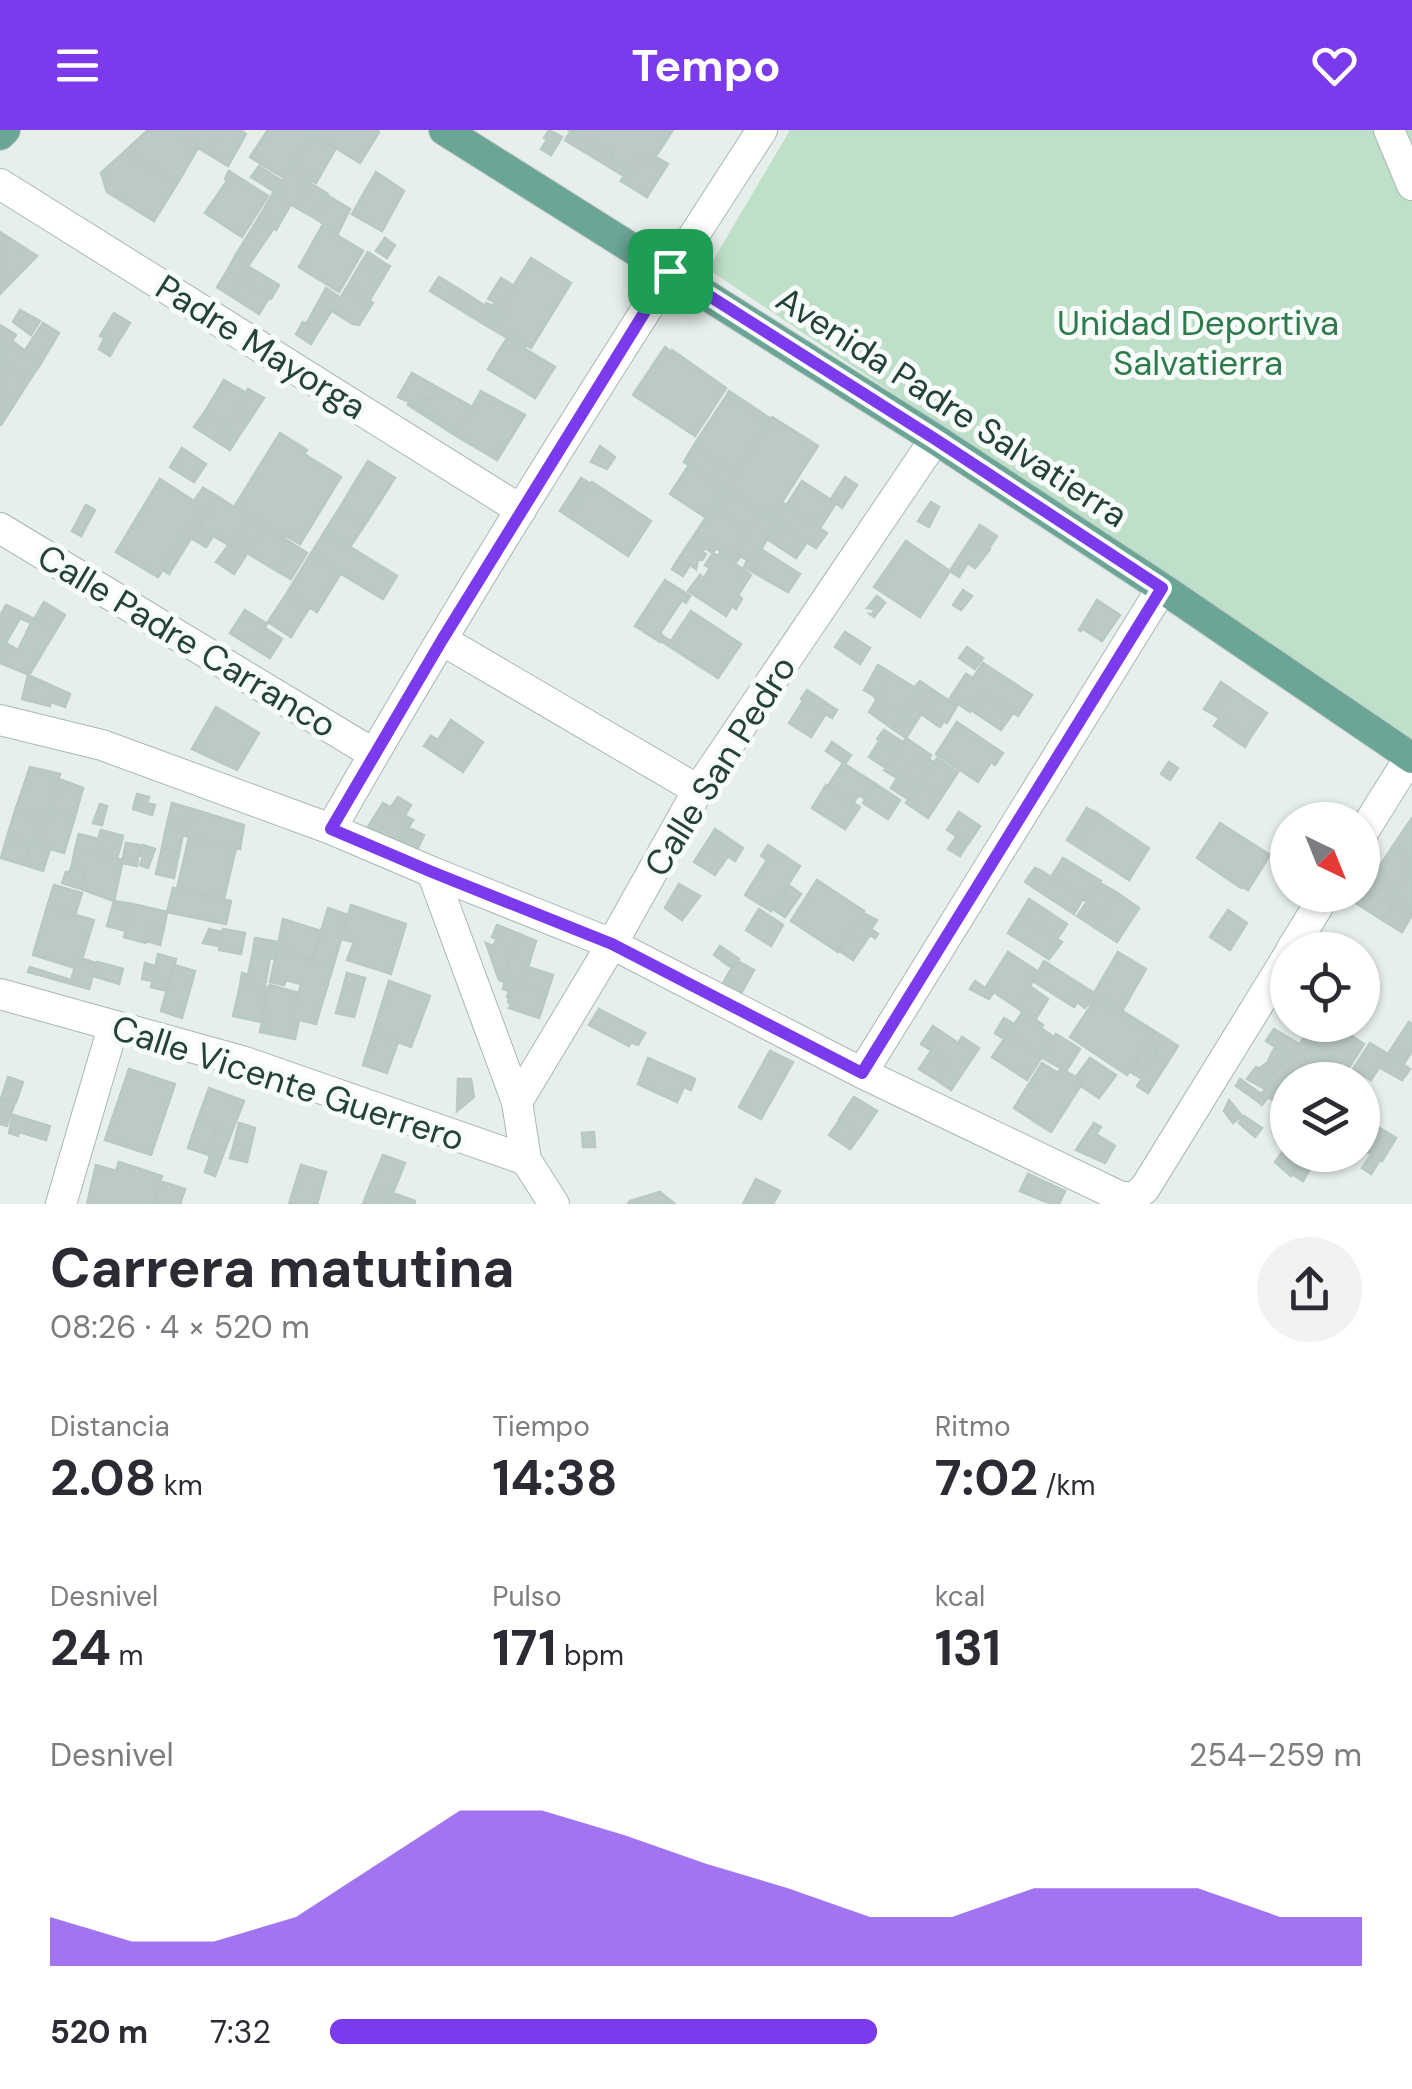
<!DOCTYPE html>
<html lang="es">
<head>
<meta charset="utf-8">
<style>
	:root { --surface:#fff; --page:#f2f2f3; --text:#2b2b33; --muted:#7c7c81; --accent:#7c3aed }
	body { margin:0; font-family:"DM Sans",sans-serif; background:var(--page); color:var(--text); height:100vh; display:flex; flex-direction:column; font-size:38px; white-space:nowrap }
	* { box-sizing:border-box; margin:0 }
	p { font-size:32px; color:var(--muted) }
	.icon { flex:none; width:55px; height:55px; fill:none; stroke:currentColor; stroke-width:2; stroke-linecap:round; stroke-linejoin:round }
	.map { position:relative; height:1074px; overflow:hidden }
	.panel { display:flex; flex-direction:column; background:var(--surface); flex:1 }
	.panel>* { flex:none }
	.needle { width:65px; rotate:137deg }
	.tools { position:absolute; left:1270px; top:672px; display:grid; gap:20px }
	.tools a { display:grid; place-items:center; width:110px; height:110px; border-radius:50%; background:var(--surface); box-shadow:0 2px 8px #0004; font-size:50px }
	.pin { position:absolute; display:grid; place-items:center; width:85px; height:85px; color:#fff; margin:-42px; border-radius:20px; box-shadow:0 5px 15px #0006 }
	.round { display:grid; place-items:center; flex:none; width:105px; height:105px; border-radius:52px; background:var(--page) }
	.summary { display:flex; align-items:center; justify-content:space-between; height:170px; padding:0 50px }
	h1 { font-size:55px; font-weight:700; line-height:75px }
	.figures { display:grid; grid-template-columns:repeat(3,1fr); gap:15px; height:170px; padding:10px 50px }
	.figures div { display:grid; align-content:center }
	.figures b { font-size:50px; font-weight:700 }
	.figures small { font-size:28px; font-weight:400 }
	.figures p { font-size:28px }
	.chart { height:280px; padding:20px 50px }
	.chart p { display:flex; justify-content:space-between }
	.chart svg { width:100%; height:180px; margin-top:10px; fill:var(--accent); opacity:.7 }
	ul { padding:0 50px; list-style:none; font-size:32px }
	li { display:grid; grid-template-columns:160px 120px 1fr; align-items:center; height:75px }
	li i { height:25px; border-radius:12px; background:var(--accent) }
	header { display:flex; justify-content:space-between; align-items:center; height:130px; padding:0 50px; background:var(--accent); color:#fff; font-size:45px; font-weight:700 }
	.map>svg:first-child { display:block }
	.green { fill:#bfe0c8 }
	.building { fill:#bbcac4; stroke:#b8c9c2; stroke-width:2.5 }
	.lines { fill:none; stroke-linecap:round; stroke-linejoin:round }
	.minor-casing { stroke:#a8b8b2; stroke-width:32 }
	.major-casing { stroke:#c2cac8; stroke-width:32 }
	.minor { stroke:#fff; stroke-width:30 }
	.major { stroke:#6aa596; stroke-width:30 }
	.route-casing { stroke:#fff; stroke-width:20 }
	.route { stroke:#7c3aed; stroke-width:12 }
	.labels { text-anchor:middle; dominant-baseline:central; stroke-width:10; stroke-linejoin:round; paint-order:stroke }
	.park-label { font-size:35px; fill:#2d7a4b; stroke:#f7fbf9 }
	.street-label { font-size:35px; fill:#24423a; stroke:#f7fbf9 }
</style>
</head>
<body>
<header><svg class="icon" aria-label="menu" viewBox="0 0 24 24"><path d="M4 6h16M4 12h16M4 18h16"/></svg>Tempo<svg class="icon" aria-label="heart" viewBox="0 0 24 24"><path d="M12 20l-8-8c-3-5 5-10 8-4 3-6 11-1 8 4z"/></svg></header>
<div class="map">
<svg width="1412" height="1074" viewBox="0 0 1412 1074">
	<rect width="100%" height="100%" fill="#e6efeb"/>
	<path class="green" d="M790 0H1412V613L708 139Z"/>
	<path class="building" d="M148 0H169L198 18 177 54 124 22Z
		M169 0H219L216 9 214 8 205 22Z
		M219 0H240L246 4 228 36 205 22 214 8 216 9Z
		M268 0H314L284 48 250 27Z
		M314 0H376L379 2 360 33 312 3Z
		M549 0 562 7 551 25 541 19 547 10 544 8Z
		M568 0H673L652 32 641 26 631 42 610 29 613 24Z
		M571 1 613 24 610 29 628 39 624 46 565 10Z
		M312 3 336 18 316 53 291 37Z
		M124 22 177 54 154 91 107 62 101 43Z
		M641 26 652 32 656 27 668 34 647 67 621 51 628 39 631 42Z
		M259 36 282 51 275 62 251 47Z
		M291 37 312 50 295 77 274 64Z
		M229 41 268 66 242 107 205 83 227 51 225 49Z
		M376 42 404 61 382 101 352 84Z
		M310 53 328 64 313 87 295 77Z
		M273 63 291 74 276 100 258 89Z
		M327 65 350 79 338 103 313 87Z
		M258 89 274 98 248 136 234 128Z
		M322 96 363 121 339 162 299 137Z
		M0 102 37 126 0 164Z
		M385 108 395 115 387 128 376 121Z
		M368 122 386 134 383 138 380 136 376 143 361 133Z
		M234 128 279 155 271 169 227 141Z
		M531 128 571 153 531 218 489 191 493 184 499 188 505 180 500 177Z
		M361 133 376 143 380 136 383 138 386 134 390 136 369 171 347 157Z
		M227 141 269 168 259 184 217 157Z
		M439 147 462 161 453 175 430 161Z
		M501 148 514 156 500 177 505 180 499 188 493 184 489 191 527 215 524 218 482 193 490 179 485 175 486 173 493 176 495 172 488 169Z
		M347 157 373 173 359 195 353 194 332 181Z
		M326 158 338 166 330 179 332 181 330 183 318 175 311 185Z
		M462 161 490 179 482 193 453 175Z
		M318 175 330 183 318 202 306 194Z
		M20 180 40 191 31 205 13 192Z
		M114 183 130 193 117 214 100 206Z
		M303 192 318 202 311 214 296 204Z
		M43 193 59 203 41 233 24 222Z
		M0 195 16 205 0 230Z
		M105 207 117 214 110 226 99 219Z
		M507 208 555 237 535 268 488 239Z
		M12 211 41 233 29 251 0 232Z
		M665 217 671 222 672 220 726 258 695 306 633 265Z
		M0 232 29 251 1 295H0Z
		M412 243 437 257 430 270 425 267 420 277 398 267Z
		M224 250 248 264 227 298 204 283Z
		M437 257 472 277 460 299 454 296 452 298 419 280 425 267 430 270Z
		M248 259 264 268 237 309 223 299 224 296 227 298 248 264 246 262Z
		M481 261 525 285 497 330 450 302 454 296 460 299Z
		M729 261 771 289 769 292 727 265Z
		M727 265 769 292 735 343 694 315Z
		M409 272 452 298 450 302 408 275Z
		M204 283 224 296 223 299 237 309 230 320 194 297Z
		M772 287 818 316 771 389 725 358Z
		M280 303 307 320 304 324 341 347 300 414 286 406 284 409 234 377Z
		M694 315 735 343 725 358 684 332Z
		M600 316 615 327 607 339 591 332Z
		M182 318 206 334 194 352 170 337Z
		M368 331 395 348 366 393 340 377Z
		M689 335 724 358 705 387 670 364Z
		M845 347 857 355 842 378 831 369Z
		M581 348 591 354 569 387 560 381Z
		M160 349 194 371 203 358 217 366 206 384 200 380 158 447 116 422Z
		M802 351 836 373 820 398 786 376Z
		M592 352 651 391 628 426 569 387Z
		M725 358 768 387V388L760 383 749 401 713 377Z
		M217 366 251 388 232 417 199 395Z
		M782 372 827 403 816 418 771 389Z
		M931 372 939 377 929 397 918 391Z
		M86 375 95 380 81 406 72 401Z
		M340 377 366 393 350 417 325 401Z
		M713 377 749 401 735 423 741 426 736 432 695 404Z
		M200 380 206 384 169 444 163 440Z
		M760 383 777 394 752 433 735 423Z
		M768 387 807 412 796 428 767 409 777 394Z
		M251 388 264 396 246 425 232 416Z
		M199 395 232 417 213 406 206 417 191 408Z
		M980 395 997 406 989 418 972 407Z
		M264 396 293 414 277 441 247 423Z
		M325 401 397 446 383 469 310 425Z
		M695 404 716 418 713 423 705 418 702 422 706 424 702 430 698 429 696 439 679 428Z
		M972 407 990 419 975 438 959 427Z
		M906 411 950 441 920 487 874 457Z
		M293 414 307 423 291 449 277 441Z
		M228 416 246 425 234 444 216 432Z
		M761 419 800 444 788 462 744 437 747 431 752 433Z
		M713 423 717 426 720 423 751 445 738 465 742 469 736 479 732 476 726 486 688 461 700 445 704 448 710 438 705 435Z
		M310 425 341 443 317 482 287 463Z
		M959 427 968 433 959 447 950 441Z
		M679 428 690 435 683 446 672 439Z
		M665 450 690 466 686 473 682 470 660 503 664 507 660 512 635 496Z
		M963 460 972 466 961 480 953 475Z
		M287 463 309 478 291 507 268 492Z
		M877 466 885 473 874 487 870 484H873L874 479 867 478Z
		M1097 470 1120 485 1102 511 1083 499 1081 501 1079 500Z
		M44 472 65 485 56 500 34 489Z
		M6 475 23 483 4 516 0 514V486Z
		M245 480 267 494 252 517 230 503Z
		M691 481 741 514 718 548 661 511 664 507 671 511Z
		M23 483 56 500 29 545 0 533V514L4 516 6 513 18 520 31 493 20 488Z
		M265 498 282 509 270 528 252 517Z
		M845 502 870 518 860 534 835 517Z
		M967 517 983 528 975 539 959 528Z
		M983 533 1032 565 1018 586 983 563 970 582 950 568 966 544 973 548Z
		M878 535 891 543 876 567 864 560Z
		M891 543 920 561 904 585 875 568Z
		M28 545 70 564 65 577 51 572 50 576 22 569Z
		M920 551 936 562 916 592 904 585 920 561 914 558Z
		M1221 552 1231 559 1216 586 1204 579Z
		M1231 559 1267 583 1250 608 1216 586Z
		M807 560 837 580 832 588 801 569Z
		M936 562 957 576 947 593 925 578Z
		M983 563 1013 583 1001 600 971 580Z
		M877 569 903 585 893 599 869 582Z
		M803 571 825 585 811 607 789 593Z
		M216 577 259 603 237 640 192 619Z
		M925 578 944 591 940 597 921 584Z
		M903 585 916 592 906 608 893 599Z
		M1219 589 1250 608 1245 617 1214 596Z
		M451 590 483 612 463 642 424 616 431 606 438 610Z
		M957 592 1003 623 995 635 991 632 978 652 936 624Z
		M884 600 903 612 896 622 877 609Z
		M906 608 931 625 926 633 923 630 914 632 902 651 884 640Z
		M832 612 851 625 845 634 826 621Z
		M878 613 895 624 886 638 869 627Z
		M937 628 958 642 941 668 920 655Z
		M929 629 934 633 908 669 891 658 897 648 902 651 914 632 923 630 926 633Z
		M1169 632 1178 638 1170 650 1161 644Z
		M843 633 876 654 865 669 859 665 853 673 828 656Z
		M30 637 60 644 46 690 15 681Z
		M59 649 83 658 75 687 50 679Z
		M918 653 941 668 928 688 906 673Z
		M876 654 900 670 888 689 863 673Z
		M826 655 860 677 845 699 812 678Z
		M137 664 149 667 147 673 155 675 152 685 133 679Z
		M398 667 411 675 405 685 391 677Z
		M172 673 193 679 188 698 167 693Z
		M383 673 413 690 399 714 366 700Z
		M100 674 107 676 102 695 93 693Z
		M1087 678 1095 682 1075 715 1067 710Z
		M50 679 75 687 64 723 36 715 44 689 46 690Z
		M193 679 244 695 240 719 186 706Z
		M15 681 44 689 36 715 7 707Z
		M959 682 980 696 968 714 947 700Z
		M1095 682 1149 718 1129 750 1075 715Z
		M1412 688V733L1391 719Z
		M167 693 188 698 186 706 183 705 179 723 162 718Z
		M1220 693 1270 725 1248 760 1242 757 1241 758 1197 728Z
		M409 698 424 705 416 722 399 714Z
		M715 699 743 718 735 731 728 726 715 745 709 741 727 714 712 704Z
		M101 700 123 706 117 729 75 719 79 704 98 709Z
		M712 704 727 714 709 741 694 732Z
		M7 707 30 714 24 735 1 728Z
		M189 707 236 718 224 769 177 759Z
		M956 707 967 715 960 726 948 719Z
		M126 713 140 715 137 736 122 733Z
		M30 714 50 719 43 741 24 735Z
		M143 715 155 719 148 738 140 735 143 727 139 725Z
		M768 715 800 736 771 781 745 765 767 730 761 726Z
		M162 718 179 723 174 748 156 744Z
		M75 719 123 730 114 771 81 759 86 738 72 735Z
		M1391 719 1412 733V738L1394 763 1372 748Z
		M1063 728 1101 751 1087 772 1083 769 1084 767 1051 747Z
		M72 735 86 738 81 759 62 753 66 742 69 743Z
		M1035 738 1040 740 1084 767 1074 784 1025 752Z
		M1412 738V776L1393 763Z
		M1372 748 1412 776V785L1394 774 1392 777 1364 759Z
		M817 750 864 781 838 822 791 791Z
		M1100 753 1116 762 1098 789 1082 779Z
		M679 754 700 766 682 790 665 778Z
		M54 755 82 763 75 785 47 777Z
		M790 756 801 764 785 787 774 780Z
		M173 758 231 771 226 794 167 782Z
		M1364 759 1392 777 1384 791 1356 773Z
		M1116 762 1139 778 1117 812 1094 797Z
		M1029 769 1067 794 1057 809 1020 784Z
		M114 771 133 774 126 801 107 796Z
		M133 774 167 782 164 798 151 795 146 813 124 807Z
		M1394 774 1412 785 1402 802 1384 791Z
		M351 775 406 794 391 844 347 830 354 812 341 809Z
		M47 777 94 790 82 829 78 827 75 838 33 825Z
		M328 778 348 785 333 837 312 831Z
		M759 779 783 795 771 816 746 800Z
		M1082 779 1098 789 1094 797 1077 786Z
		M1228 780 1247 793 1230 820 1210 807Z
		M863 783 877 790 871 799 878 804 875 808 870 805 853 830 838 820Z
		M1020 784 1062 812 1049 829 1008 803Z
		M283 789 321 801 313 830 277 820Z
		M151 795 164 798 160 815 146 811Z
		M497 795 517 803 503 849 505 852 499 850 486 813 493 816 497 809 492 807Z
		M209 799 222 802 220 816 203 813Z
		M223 799 245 803 241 824 219 820Z
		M517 803 536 811 528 837 553 845 547 864 503 849Z
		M255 808 278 812 275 825 253 821Z
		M720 816 739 829 732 838 714 825Z
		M277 820 333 837 316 894 292 888 301 854 286 850 284 855 270 852Z
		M253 821 275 825V829L270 828 264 861 240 856 242 843 248 845Z
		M1008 822 1039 842 1016 877 986 857Z
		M1118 822 1146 839 1122 881 1094 863Z
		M158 824 176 829 167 861 151 857Z
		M78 827 96 833 89 859 28 842 30 837 71 850Z
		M736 830 754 840 739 867 721 857Z
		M1044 831 1086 858 1074 877 1033 851Z
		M97 832 123 839 119 854 93 846Z
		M145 833 155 836 152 851 142 849Z
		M174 835 195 841 182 888 161 881Z
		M347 843 365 848 354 887 336 883Z
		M505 850 547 864 539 888 509 878 511 874 508 872 509 868 507 867 509 861 503 859Z
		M389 851 430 866 411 917 373 903Z
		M975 851 993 863 989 869 970 859Z
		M270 855 299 863 292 888 299 890 295 909 260 902Z
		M240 856 264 861 267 858 261 892 233 886Z
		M1030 856 1048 869 1035 890 1016 877Z
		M1086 858 1098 865 1091 876 1088 873 1085 878 1077 872Z
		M1098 865 1153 904 1127 945 1070 907Z
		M1102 868 1178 916 1148 963 1137 956 1142 949 1129 941 1135 931 1146 938 1158 920 1147 913 1153 904 1101 870Z
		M599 879 645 903 638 915 631 912 629 916 589 895Z
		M1023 881 1043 895 1041 898 1054 907 1041 928 1007 905Z
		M1004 888 1014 894 1004 909 995 903Z
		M1409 892 1412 894V921L1403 935 1388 924Z
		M1312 895H1335L1364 914 1341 950H1325L1291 927Z
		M933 896 958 913 962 907 979 918 951 960 935 949 947 930 921 914Z
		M1274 899 1299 914 1291 927 1266 911Z
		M373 903 398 912 387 943 363 935Z
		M1056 904 1080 919 1066 941 1041 927Z
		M1007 905 1041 928 1027 950 992 927Z
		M1147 913 1158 920 1146 938 1135 931Z
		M1370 913 1388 924 1371 950 1353 939Z
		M1275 917 1287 925 1270 948 1258 939 1267 933Z
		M770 921 793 932 761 989 739 977Z
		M931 921 947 930 935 949 919 939Z
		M1388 924 1410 939 1402 950 1379 937Z
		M1287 925 1312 941 1307 950H1288L1285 956 1288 958V968L1265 954Z
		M648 928 695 949 691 960 684 957 677 972 638 954Z
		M1090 928 1116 945 1099 968 1081 956 1083 952 1076 947Z
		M1042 933 1058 943 1061 938 1083 952 1051 1002 1014 978Z
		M1256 937 1270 948 1265 954 1288 968V980L1268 967 1262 975 1256 970 1265 959 1247 949Z
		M129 939 175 954 151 1025 105 1010Z
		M8 947 23 952 16 972 1 969Z
		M458 949H471L474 967 457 981Z
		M1240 949 1261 964 1256 970 1236 956Z
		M209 958 244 971 231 1004 197 991Z
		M854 967 877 981 862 1003 839 989Z
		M1 969 15 972 7 996 0 994Z
		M1229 970 1242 986 1233 993 1224 981Z
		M13 985 50 996 46 1010 19 1002 18 1006 9 1003Z
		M1244 986 1262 998 1255 1007 1239 993Z
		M840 990 862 1003 850 1019 829 1005Z
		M197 991 216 998 206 1024 188 1018Z
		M1368 991 1396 1008 1382 1031 1362 1019V999Z
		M239 993 255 998 250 1019 234 1014Z
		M1094 993 1101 997 1096 1004 1115 1016 1105 1033 1076 1020Z
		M216 998 231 1004 221 1030 206 1024Z
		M594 1002 595 1017H583L582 1003Z
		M234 1014 250 1019 247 1032 230 1028Z
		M1288 1014V1025H1305L1291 1046 1275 1032Z
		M383 1025 405 1033 392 1065 370 1056Z
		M1305 1025H1318L1303 1051 1292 1044Z
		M1371 1025 1380 1030 1371 1044 1362 1038Z
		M210 1026 221 1030 215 1046 205 1042Z
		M119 1032 162 1046 153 1074H87L96 1035 116 1041Z
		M301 1035 326 1042 317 1074H289Z
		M1028 1044 1065 1061 1059 1074H1051L1020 1061Z
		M756 1049 780 1061 773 1074H743Z
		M160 1051 185 1059 180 1074H153Z
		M370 1056 392 1065 389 1074H363Z
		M660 1062 675 1074H628L630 1071Z
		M393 1063 415 1071 414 1074H389Z"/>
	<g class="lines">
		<defs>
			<path id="minor" d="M1389 0 1412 55
				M0 54 521 380
				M0 398 374 624
				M442 510 698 660
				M0 590 102 615 331 699 432 742 517 972 526 1030
				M331 699C466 461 613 230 762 0
				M1362 704 1410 627
				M432 742 612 814 862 943 1121 1067H1135L1145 1058 1288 826
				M1291 820 1325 765
				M0 864 245 932 526 1030 554 1074
				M862 943 1162 458
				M517 972 612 814 698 660 935 309
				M61 1074 113 897"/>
			<path id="major" d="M444 0 935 309 1162 458 1412 628
				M0 5 5 0"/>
		</defs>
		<use href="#minor" class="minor-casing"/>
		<use href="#major" class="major-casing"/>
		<use href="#minor" class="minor"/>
		<use href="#major" class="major"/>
	</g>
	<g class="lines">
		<defs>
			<path id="route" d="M670 141 935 309 1162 458 862 943 612 814 432 742 331 699 442 510Z"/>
		</defs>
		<use href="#route" class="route-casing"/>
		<use href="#route" class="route"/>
	</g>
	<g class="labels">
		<g class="park-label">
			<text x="1198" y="193">Unidad Deportiva<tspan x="1198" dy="40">Salvatierra</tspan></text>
		</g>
		<g class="street-label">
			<text transform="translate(261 217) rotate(32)">Padre Mayorga</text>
			<text transform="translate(952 277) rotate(33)">Avenida Padre Salvatierra</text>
			<text transform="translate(187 511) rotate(31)">Calle Padre Carranco</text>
			<text transform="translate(720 636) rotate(-58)">Calle San Pedro</text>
			<text transform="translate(288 953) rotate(18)">Calle Vicente Guerrero</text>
		</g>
	</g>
</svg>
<div class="tools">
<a><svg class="needle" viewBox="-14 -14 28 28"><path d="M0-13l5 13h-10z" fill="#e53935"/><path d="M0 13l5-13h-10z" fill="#7c7c81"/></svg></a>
<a><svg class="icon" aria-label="locate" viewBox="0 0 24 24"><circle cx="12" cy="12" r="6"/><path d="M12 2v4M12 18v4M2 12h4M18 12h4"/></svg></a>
<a><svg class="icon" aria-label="layers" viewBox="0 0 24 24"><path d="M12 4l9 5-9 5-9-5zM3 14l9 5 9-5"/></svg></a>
</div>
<div class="pin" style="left:670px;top:141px;background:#1e9e55"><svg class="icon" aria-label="arrive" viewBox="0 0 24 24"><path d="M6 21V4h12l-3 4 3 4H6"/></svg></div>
</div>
<section class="panel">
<div class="summary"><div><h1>Carrera matutina</h1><p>08:26 · 4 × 520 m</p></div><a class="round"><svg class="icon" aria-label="share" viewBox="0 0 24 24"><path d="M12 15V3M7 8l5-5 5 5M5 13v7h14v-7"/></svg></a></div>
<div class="figures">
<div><p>Distancia</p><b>2.08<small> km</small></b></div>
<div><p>Tiempo</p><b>14:38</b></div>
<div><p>Ritmo</p><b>7:02<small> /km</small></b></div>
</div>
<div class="figures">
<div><p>Desnivel</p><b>24<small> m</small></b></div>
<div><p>Pulso</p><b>171<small> bpm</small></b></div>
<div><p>kcal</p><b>131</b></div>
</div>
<div class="chart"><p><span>Desnivel</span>254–259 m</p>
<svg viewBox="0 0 160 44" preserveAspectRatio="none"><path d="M0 44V32L10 38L20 38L30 32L40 19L50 6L60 6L70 12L80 19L90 25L100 32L110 32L120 25L130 25L140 25L150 32L160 32V44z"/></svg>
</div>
<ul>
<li><b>520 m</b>7:32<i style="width:53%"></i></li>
</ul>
</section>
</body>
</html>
